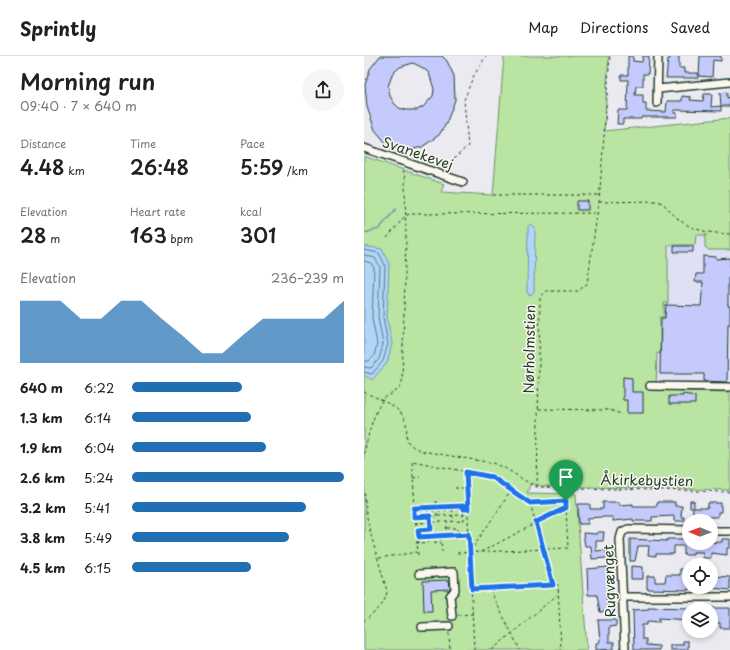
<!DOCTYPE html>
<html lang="en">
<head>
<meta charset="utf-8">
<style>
	:root { --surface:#fff; --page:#f6f6f6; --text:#202124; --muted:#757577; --line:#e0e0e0; --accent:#1f6fb2 }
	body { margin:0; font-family:"Playpen Sans",sans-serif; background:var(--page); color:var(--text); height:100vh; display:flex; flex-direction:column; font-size:15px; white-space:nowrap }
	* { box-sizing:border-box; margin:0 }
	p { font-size:13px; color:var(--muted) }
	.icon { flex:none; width:22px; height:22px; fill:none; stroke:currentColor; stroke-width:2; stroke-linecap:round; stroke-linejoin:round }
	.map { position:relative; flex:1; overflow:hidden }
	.sheet { display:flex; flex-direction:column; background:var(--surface); width:364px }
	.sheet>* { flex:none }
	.needle { width:26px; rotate:271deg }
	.controls { position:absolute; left:318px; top:458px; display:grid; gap:8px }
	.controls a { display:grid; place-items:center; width:36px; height:36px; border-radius:50%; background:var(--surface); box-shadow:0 2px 6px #0003; font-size:20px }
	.pin { position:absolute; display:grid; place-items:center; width:34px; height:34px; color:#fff; margin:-41px -17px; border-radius:50% 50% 50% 0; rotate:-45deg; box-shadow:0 0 4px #0007 }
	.pin .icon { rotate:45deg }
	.round { display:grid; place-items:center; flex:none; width:42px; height:42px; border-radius:21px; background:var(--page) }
	.overview { display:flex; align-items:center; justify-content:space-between; height:68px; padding:0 20px }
	h1 { font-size:22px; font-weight:600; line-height:30px }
	.figures { display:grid; grid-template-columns:repeat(3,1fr); gap:6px; height:68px; padding:4px 20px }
	.figures div { display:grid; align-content:center }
	.figures b { font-size:20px; font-weight:600 }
	.figures small { font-size:11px; font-weight:400 }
	.figures p { font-size:11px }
	.chart { height:112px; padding:8px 20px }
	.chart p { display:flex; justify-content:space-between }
	.chart svg { width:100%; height:72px; margin-top:4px; fill:var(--accent); opacity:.7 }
	ul { padding:0 20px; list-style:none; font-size:13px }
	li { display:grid; grid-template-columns:64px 48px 1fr; align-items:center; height:30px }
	li i { height:10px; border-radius:5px; background:var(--accent) }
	header { display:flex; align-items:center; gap:24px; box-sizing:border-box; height:56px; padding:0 20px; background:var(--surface); border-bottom:1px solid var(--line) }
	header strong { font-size:19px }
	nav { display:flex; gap:22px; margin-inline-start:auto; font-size:14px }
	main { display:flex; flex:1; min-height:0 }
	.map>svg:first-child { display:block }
	.built { fill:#e0e0f4 }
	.green { fill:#b9e4a1; stroke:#6c906a }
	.water { fill:#b0d5f9; stroke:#7698aa }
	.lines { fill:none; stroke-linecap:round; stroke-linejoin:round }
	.shore { stroke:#597a83; stroke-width:1 }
	.stream { stroke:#7698aa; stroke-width:1.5 }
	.building { fill:#c5cafc; stroke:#1f3d34; fill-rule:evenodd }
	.minor-casing { stroke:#1f3d34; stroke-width:10 }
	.path { stroke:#1f3d34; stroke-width:1; stroke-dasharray:3 3; stroke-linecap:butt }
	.minor { stroke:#fbf7ec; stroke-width:7 }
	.route-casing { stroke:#fff; stroke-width:8 }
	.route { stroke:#1a73e8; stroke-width:5 }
	.labels { text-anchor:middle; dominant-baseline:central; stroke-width:3; stroke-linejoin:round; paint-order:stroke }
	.street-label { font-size:14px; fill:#1f3d34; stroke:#fbf7ec }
</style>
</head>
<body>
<header>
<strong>Sprintly</strong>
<nav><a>Map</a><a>Directions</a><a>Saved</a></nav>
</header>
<main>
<section class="sheet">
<div class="overview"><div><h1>Morning run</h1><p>09:40 · 7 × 640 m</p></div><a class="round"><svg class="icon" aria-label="share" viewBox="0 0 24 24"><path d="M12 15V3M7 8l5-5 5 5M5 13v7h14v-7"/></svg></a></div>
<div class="figures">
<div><p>Distance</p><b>4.48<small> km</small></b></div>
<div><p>Time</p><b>26:48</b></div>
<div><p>Pace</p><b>5:59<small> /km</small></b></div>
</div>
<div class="figures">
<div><p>Elevation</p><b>28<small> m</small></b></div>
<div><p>Heart rate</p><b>163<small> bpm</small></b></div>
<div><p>kcal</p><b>301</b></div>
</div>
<div class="chart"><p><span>Elevation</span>236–239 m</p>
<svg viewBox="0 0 160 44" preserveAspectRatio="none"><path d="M0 44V6L10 6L20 6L30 17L40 17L50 6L60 6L70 17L80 27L90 38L100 38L110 27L120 17L130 17L140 17L150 17L160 6V44z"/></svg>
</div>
<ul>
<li><b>640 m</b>6:22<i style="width:52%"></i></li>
<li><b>1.3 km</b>6:14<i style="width:56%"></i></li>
<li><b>1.9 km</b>6:04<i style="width:63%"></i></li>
<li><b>2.6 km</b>5:24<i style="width:100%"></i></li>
<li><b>3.2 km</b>5:41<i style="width:82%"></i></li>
<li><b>3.8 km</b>5:49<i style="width:74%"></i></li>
<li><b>4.5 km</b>6:15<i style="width:56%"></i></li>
</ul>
</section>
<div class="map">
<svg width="366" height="594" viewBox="0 0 366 594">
	<rect width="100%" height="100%" fill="#ebeaf1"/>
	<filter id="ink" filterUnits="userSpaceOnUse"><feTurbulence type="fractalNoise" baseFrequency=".025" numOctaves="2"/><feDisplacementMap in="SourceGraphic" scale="8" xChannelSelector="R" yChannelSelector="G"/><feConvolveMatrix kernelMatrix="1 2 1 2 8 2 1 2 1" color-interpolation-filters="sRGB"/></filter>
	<g filter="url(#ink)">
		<path class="built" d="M295 177 366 180V336L292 334Z"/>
		<path class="green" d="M140 0H245L240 75 366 62V194H345L341 191V181L343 179H332L331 189H304V247H300V261H296V298L293 297 292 334 366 336V434L177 430 167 427 163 437 212 438 223 594H0V100L80 128 77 136 129 139Z"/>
		<path class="water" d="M168 168 171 172 170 235 167 239 164 238 163 234 164 172V170Z
			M0 190 18 193 25 208 23 261 28 288 23 307 8 324 0 319Z"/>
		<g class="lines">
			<path class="shore" d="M0 194 15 197 21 209 19 261 24 288 19 305 8 318 0 316
				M0 199 11 202 16 211 14 261 19 288 15 303 7 312 0 311
				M0 205 7 207 10 212 8 262 13 288 10 300 5 305H0"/>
			<path class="stream" d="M0 177 15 173 32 153"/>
		</g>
		<path class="building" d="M16 0H78L83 5 90 20 91 44 82 68 75 79 58 91 42 95 29 92 22 87 11 74 3 51 1 29 6 13ZM49 7 59 12 65 17 70 33 69 40 59 51 53 54H42L35 52 30 47 26 40 24 30 29 17 36 11Z
			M264 0H269V5L278 6 279 0H285L284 18H279V30H272L271 39H279V47H282V55L302 56 303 45H318V40L327 41 326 44 339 45 340 38H348L347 51 357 50V55L310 54V57H313V61H278L277 63H259V68H253L254 54H263L264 24H257V19H264Z
			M306 0H315V12H320V17H334V22H302L304 3H306Z
			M336 0H357V5L349 4 348 21 335 20Z
			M363 36V42L366 41V50H357L356 37Z
			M213 145H224V154H213Z
			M310 190H329V196H310Z
			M339 200 352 201V203L366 202V221H364V250H366V268H364L363 326 340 325V318H296L297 262H301L302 249 337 250 339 226H331L332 218H339Z
			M259 321 268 322V336H279V357H263V344H259Z
			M319 338 331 340V348H305V340H319Z
			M326 445H330V452H344V447H357V456H354V461H340V465H328L329 452H326Z
			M239 446H255V449L269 448V450H293V446H311V450H318L317 461H320V465H310V460L288 461V465H269V463L249 465V461H237L224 462V468H215L214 448H226V453H239Z
			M233 476H240L239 485H232V495L242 494 243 502 228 503 227 490H221L219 477 233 478Z
			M266 483 303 485V483H317L325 484V489H339V487L358 486V483H366V492H363V499L347 497V502H339V496H329V499H320V490H310V498H292V500L284 499 285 490H274L271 505H266Z
			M267 510 279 511V523H267Z
			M245 511 244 529H246L247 538H242L243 549 250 548 251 555 236 556 233 539H224L223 513Z
			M316 513H325V534L283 533V520H291V526H301L302 519H316Z
			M347 520 366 521V534L347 532Z
			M85 524 86 532 84 535V533L67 534 68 555H60L59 525Z
			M285 551 325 552V564L295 562V566L283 565V569H278V583H282V589L295 590V594H270L269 554 285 553Z
			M347 552H366V572H356V567L347 566Z
			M234 564H252V570L245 571V586H250V593L232 594V587H235L236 584Z
			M319 585H324V594H306V589H319Z"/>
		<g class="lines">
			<defs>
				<path id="minor" d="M294 33 366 26
					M293 47 294 0
					M0 92 99 126
					M286 330 366 331
					M347 475H366
					M55 518 90 516 91 534 86 540 88 560
					M259 541H366
					M58 571 85 570
					M261 594 256 483 258 476 264 473 325 474"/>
			</defs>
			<use href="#minor" class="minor-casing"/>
			<path class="path" d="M84 114 90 103 104 90 100 44 109 21 122 0
				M129 139H234
				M235 146 294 145C303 149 306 156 313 162 328 175 346 177 366 178
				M23 182 42 159 47 158 232 157
				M0 336C12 342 34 349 40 362 48 378 33 385 58 395L129 407C145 412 157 424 173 431L366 436
				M175 353 246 354 257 358
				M0 398C4 380 8 361 18 345 24 336 33 340 38 326L42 184 41 123 39 112
				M102 417 110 594
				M49 422 56 421
				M0 425 2 456 6 476 23 535C21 550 11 556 0 565
				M173 431 176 241 181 235H214L223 228 235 146 246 0
				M91 432H103
				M72 445 73 460
				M166 447 189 529
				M51 452 87 450
				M54 452V456L103 453
				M50 461 99 459
				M51 467 100 465 99 450H88L89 466
				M83 472H94V478
				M82 479 83 466
				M55 481 104 478
				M77 481 78 498
				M52 487 77 486
				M55 487 54 474 67 473V462
				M106 496 147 435
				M117 496 201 452
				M93 497 204 492 201 433
				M54 499 48 405 129 421 166 447 202 445
				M15 502 53 496
				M108 533 194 529 197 594
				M126 534 156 594
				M94 559 109 558
				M85 577 86 594
				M128 594 193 539"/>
			<use href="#minor" class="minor"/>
		</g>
	</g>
	<g class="lines" filter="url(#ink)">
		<defs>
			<path id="route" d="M102 416 128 421 166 447 202 445V452L172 466 189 529 108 533 105 478 55 481 54 474 67 473 66 460 50 461V452L99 450V453H104Z"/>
		</defs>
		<use href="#route" class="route-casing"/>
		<use href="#route" class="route"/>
	</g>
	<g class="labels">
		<g class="street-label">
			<text transform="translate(54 97) rotate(19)">Svanekevej</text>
			<text transform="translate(165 293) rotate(-89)">Nørholmstien</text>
			<text transform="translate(283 424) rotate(1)">Åkirkebystien</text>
			<text transform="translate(245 525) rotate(-92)">Rugvænget</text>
		</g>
	</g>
</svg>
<div class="controls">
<a><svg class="needle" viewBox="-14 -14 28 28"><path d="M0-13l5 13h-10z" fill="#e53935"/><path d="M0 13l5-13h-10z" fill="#757577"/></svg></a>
<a><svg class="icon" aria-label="locate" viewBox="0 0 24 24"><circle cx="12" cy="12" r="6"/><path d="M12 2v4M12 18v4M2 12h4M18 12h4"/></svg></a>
<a><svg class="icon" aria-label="layers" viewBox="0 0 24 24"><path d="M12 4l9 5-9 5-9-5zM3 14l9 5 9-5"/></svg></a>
</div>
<div class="pin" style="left:202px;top:445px;background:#1e9e55"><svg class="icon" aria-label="arrive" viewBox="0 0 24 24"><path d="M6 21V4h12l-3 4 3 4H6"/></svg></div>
</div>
</main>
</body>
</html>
